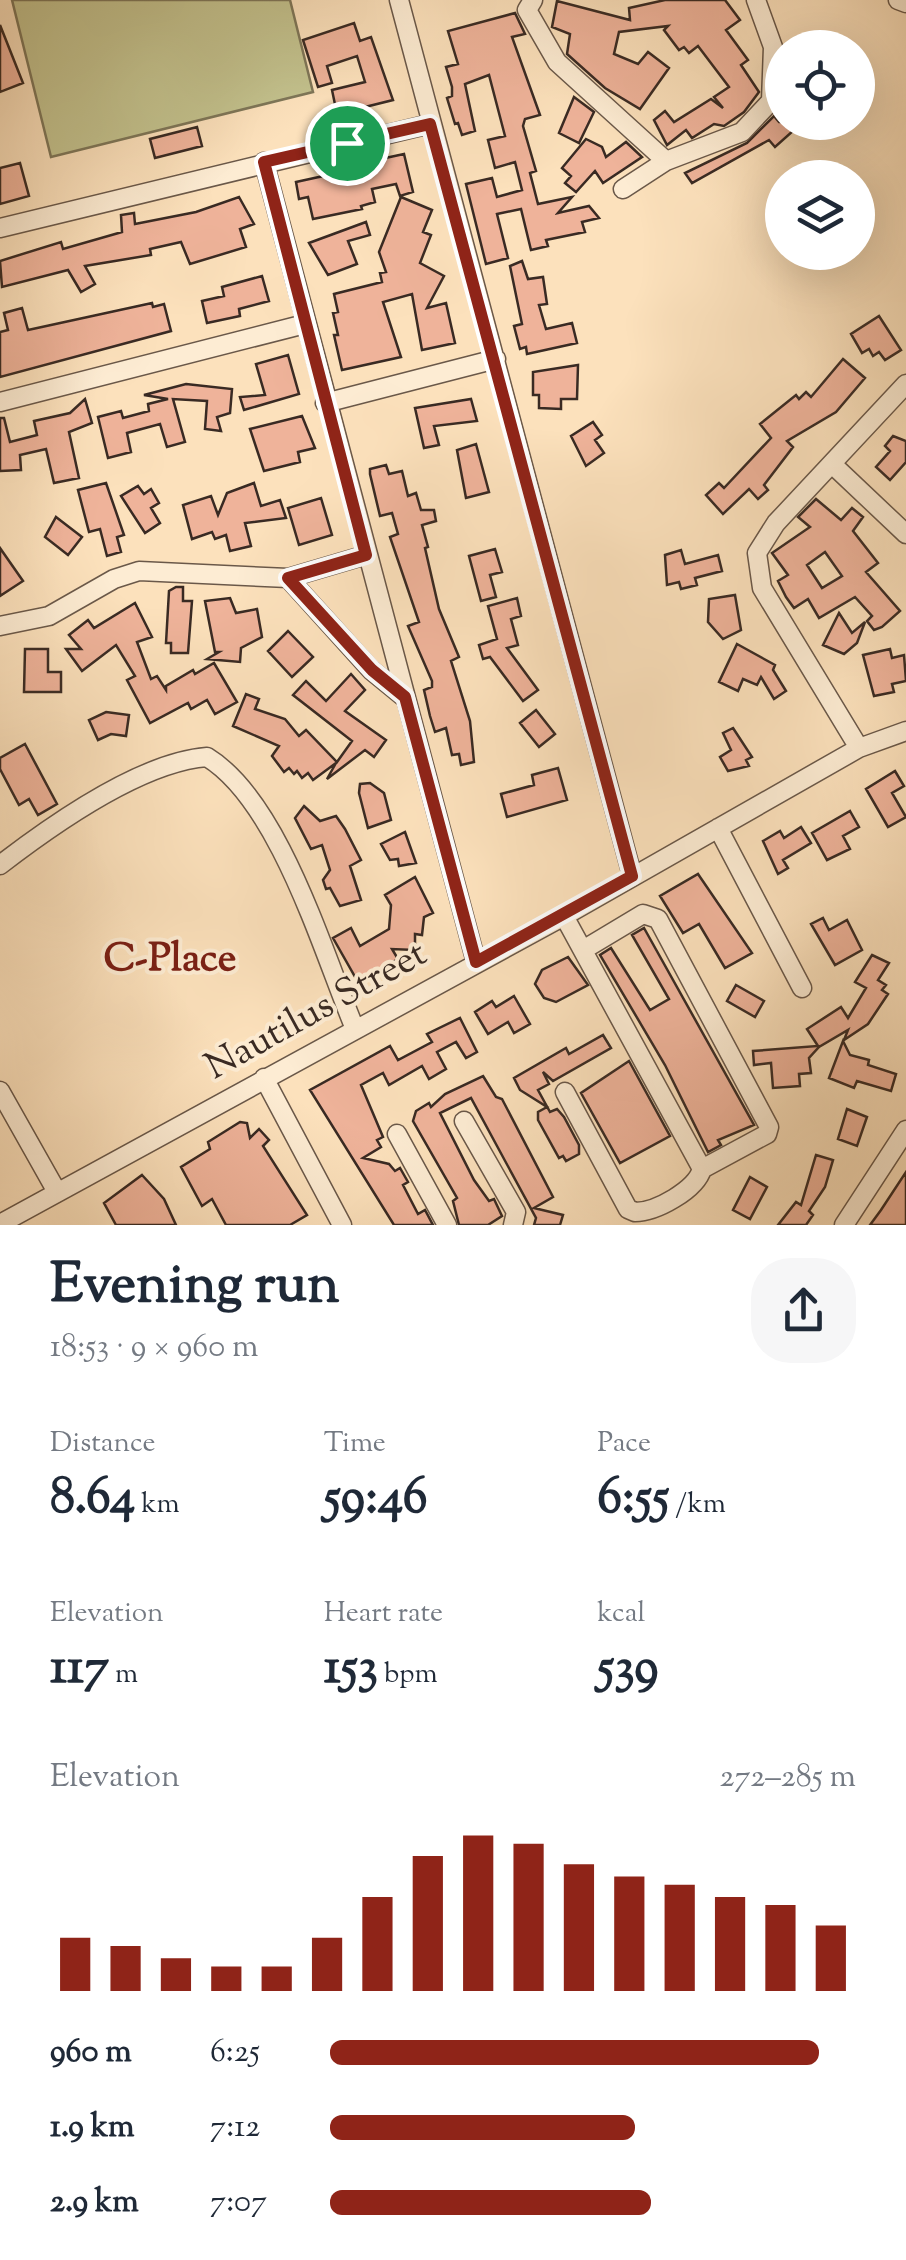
<!DOCTYPE html>
<html lang="en">
<head>
<meta charset="utf-8">
<style>
	:root { --surface:#fff; --page:#f6f6f7; --text:#1f2937; --muted:#747a83; --accent:#8f2418 }
	body { margin:0; font-family:"Sorts Mill Goudy",serif; background:var(--page); color:var(--text); height:100vh; display:flex; flex-direction:column; font-size:38px; white-space:nowrap }
	* { box-sizing:border-box; margin:0 }
	p { font-size:32px; color:var(--muted) }
	.icon { flex:none; width:55px; height:55px; fill:none; stroke:currentColor; stroke-width:2; stroke-linecap:round; stroke-linejoin:round }
	.map { position:relative; height:1225px; overflow:hidden }
	.panel { display:flex; flex-direction:column; background:var(--surface); flex:1 }
	.panel>* { flex:none }
	.fabs { position:absolute; left:765px; top:30px; display:grid; gap:20px }
	.fabs a { display:grid; place-items:center; width:110px; height:110px; border-radius:50%; background:var(--surface); box-shadow:0 10px 40px #0002; font-size:50px }
	.pin { position:absolute; display:grid; place-items:center; width:85px; height:85px; color:#fff; margin:-42px; border:5px solid #fff; border-radius:50%; box-shadow:0 2px 10px #0007 }
	.round { display:grid; place-items:center; flex:none; width:105px; height:105px; border-radius:40px; background:var(--page) }
	.summary { display:flex; align-items:center; justify-content:space-between; height:170px; padding:0 50px }
	h1 { font-size:55px; font-weight:700; line-height:75px }
	.stats { display:grid; grid-template-columns:repeat(3,1fr); gap:15px; height:170px; padding:10px 50px }
	.stats div { display:grid; align-content:center }
	.stats b { font-size:50px; font-weight:700 }
	.stats small { font-size:28px; font-weight:400 }
	.stats p { font-size:28px }
	.chart { height:280px; padding:20px 50px }
	.chart p { display:flex; justify-content:space-between }
	.chart svg { width:100%; height:180px; margin-top:10px; stroke:var(--accent); stroke-width:6 }
	ul { padding:0 50px; list-style:none; font-size:32px }
	li { display:grid; grid-template-columns:160px 120px 1fr; align-items:center; height:75px }
	li i { height:25px; border-radius:12px; background:var(--accent) }
	.map>svg:first-child { display:block }
	.green { fill:#c3c28e; stroke:#7e7658; stroke-width:2.5 }
	.building { fill:#efb39a; stroke:#392a23; stroke-width:2.5; fill-rule:evenodd }
	.lines { fill:none; stroke-linecap:round; stroke-linejoin:round }
	.minor-casing { stroke:#6a5849; stroke-width:21 }
	.minor { stroke:#fdecd3; stroke-width:18 }
	.route-casing { stroke:#fff; stroke-width:20 }
	.route { stroke:#8f2418; stroke-width:12 }
	.labels { text-anchor:middle; dominant-baseline:central; stroke-width:8; stroke-linejoin:round; paint-order:stroke }
	.street-label { font-size:38px; fill:#392a23; stroke:#fdecd3 }
	.neighbourhood-label { font-size:40px; font-weight:bold; fill:#7a1f14; stroke:#fdecd3 }
</style>
</head>
<body>
<div class="map">
<svg width="906" height="1225" viewBox="0 0 906 1225">
	<rect width="100%" height="100%" fill="#fce1bc"/>
	<filter id="stains"><feTurbulence type="fractalNoise" baseFrequency=".002" numOctaves="4"/><feColorMatrix values="0 0 0 0 .2 0 0 0 0 .09 0 0 0 0 .02 0 0 0 .5 -.17"/></filter>
	<radialGradient id="worn" r=".72"><stop offset=".6" stop-color="#630" stop-opacity="0"/><stop offset="1" stop-color="#630" stop-opacity=".3"/></radialGradient>
	<path class="green" d="M12 0H290L313 92 51 157Z"/>
	<path class="building" d="M665 0H725L740 20 726 30 748 60 741 65 759 92 744 112 724 126 714 124 692 138 686 130 667 145 654 120 665 111 674 122 711 99 723 108 714 97 729 87 698 46 689 53 684 47 679 50 664 30 668 26 619 32 614 54 638 64 648 52 669 68 640 109 605 88 567 54 570 34 552 27 557 1 630 20 629 8Z
		M515 13 525 34 512 37 540 115 525 119 523 126 536 171 530 173 538 204 572 197 558 213 589 206 599 218 582 222 585 232 546 240 548 246 531 250 521 209 497 214 508 258 486 264 466 184 492 178 497 197 522 190 515 162 495 168 488 140 505 136 489 75 465 84 475 131 462 135 458 123 455 124 447 98 452 96V87L446 67 458 64 448 31Z
		M354 23 360 41 371 37 393 100 337 114 332 90 365 82 357 56 327 66 332 83 318 87 303 40Z
		M0 25 23 83 0 92Z
		M574 97 594 112 579 143 559 133Z
		M774 116 779 122H803L775 147 769 140 692 183 685 173 747 143Z
		M197 127 202 146 155 158 150 139Z
		M586 139 602 147 606 157 626 142 642 157 603 183 595 171 576 192 565 183 571 176 562 168Z
		M404 154 413 192 400 196 396 184 372 189 375 202 361 206 362 209 313 219 308 197 299 199 296 182 328 175 326 163 346 159 348 166Z
		M20 163 29 196 0 204V168Z
		M239 197 254 224 240 229 246 247 190 264 181 242 150 249 151 255 85 266 95 284 81 292 68 270 2 287 0 261 61 242 63 249 122 232 121 215 134 213 135 224 196 212Z
		M401 197 432 210 423 232 431 235 420 263 444 276 427 308 446 303 455 343 422 350 412 294 383 302 401 357 342 370 334 335H338L333 313 338 312 334 294 382 282 380 273 386 272 379 252Z
		M366 222 370 235 348 241 357 264 328 275 309 243Z
		M522 261 528 279 543 277 547 304 539 305 546 329 572 323 577 343 527 354 526 347 520 349 514 326 522 324 510 266Z
		M262 276 269 301 239 309 240 316 207 323 202 301 224 296 222 287Z
		M152 303 153 307 164 304 171 331 0 377V332L8 330 4 313 22 308 28 330Z
		M879 316 901 350 885 360 879 352 873 356 869 349 862 353 851 334Z
		M288 355 299 394 244 410 240 397 265 395 256 364Z
		M843 359 865 378 836 412 787 441 793 447 764 485 768 490 758 499 749 489 723 514 706 495 719 483 724 488 771 438 760 424 796 395 799 399 806 392 811 397Z
		M578 365 577 399H561V409L539 408V395H533V372Z
		M186 384 232 389 230 413 217 417 221 431 205 429 207 401 173 399 185 442 167 447 160 424 127 433 131 452 108 458 98 417 121 411 123 418 149 411 148 404 168 399 144 395Z
		M85 399 92 423 69 432 79 478 54 483 46 449 20 455 21 470 0 471V418H4L10 442 37 435 34 421 70 413Z
		M471 399 477 421 434 426 439 445 424 448 415 408Z
		M302 416 315 448 298 452 300 462 264 471 250 429Z
		M593 422 602 435 595 440 604 453 586 466 571 436Z
		M893 436 906 441V462L890 480 876 467 890 451 885 446Z
		M476 444 489 492 466 498 457 450Z
		M386 465 389 474 402 471 408 496 416 493 421 510H434L436 521 422 525 428 547 425 548 439 609 459 657 451 661 470 721 474 762 461 765 459 754 452 755 446 728 435 732 430 716 424 690 432 687V681L408 626 419 622 390 537 398 534 392 513 380 516 370 474V469Z
		M106 483 124 535 117 537 121 552 107 556 100 529 89 532 78 490Z
		M254 483 261 506 280 500 286 518 245 523 251 546 230 551 226 535 215 539 212 532 192 539 183 505 211 496 218 515 227 493Z
		M138 486 144 494 151 489 159 503 151 508 160 523 145 533 121 496Z
		M321 498 332 535 299 545 288 508Z
		M816 499 841 520 852 508 863 517 853 531 878 563 866 572 900 611 882 627 874 630 867 621 872 616 855 597 819 618 808 599 794 608 786 597 778 581 788 575 772 553 810 527 798 517ZM825 552 842 576 822 588 807 565Z
		M56 517 82 537 68 555 45 537Z
		M0 548 23 581 0 596Z
		M495 549 502 572 490 575 496 597 481 601 469 556Z
		M681 550 685 564 718 555 722 571 695 578 697 585 681 589 679 582 667 585 665 555Z
		M176 587H183V601H192L188 653H171V643H166L169 591Z
		M735 595 741 630 723 639 708 622 709 599Z
		M230 598 236 613 257 609 262 637 241 648 240 662 207 659 219 652H215L205 601Z
		M517 598 521 616 511 619 518 645 507 648 538 690 523 701 490 657 483 659 479 645 497 639 488 606Z
		M135 603 152 637 137 642 151 679 157 676 166 690V686L193 670 195 674 214 663 237 702 215 714 207 700 191 709 188 703 150 723 127 680 135 676 116 645 82 671 66 649H81L69 635 88 620 94 628Z
		M839 613 852 633 865 622 857 643 844 654 823 645Z
		M288 631 313 657 292 677 268 651Z
		M737 644 775 665 773 670 786 691 774 699 761 677 757 685 743 679 738 691 719 682Z
		M25 649H48V672H61V692H24Z
		M890 649 892 658 904 655 906 681 892 684 894 692 874 696 863 655Z
		M351 674 365 690 345 711 386 740 374 757 365 750 327 779 336 763 313 780 308 773 302 778 297 771 294 774 289 768 284 772 272 756 279 746 233 726 246 694 259 699 255 709 285 719 299 736 306 730 337 762 352 741 293 695 306 681 326 701Z
		M536 710 555 734 539 747 520 723Z
		M106 712 129 715 126 736 111 734 98 740 89 720Z
		M733 728 752 757 746 760 749 766 728 771 720 757 731 750 723 733Z
		M25 744 57 804 38 815 29 799 19 805 0 769V758Z
		M558 768 567 800 507 817 501 794 534 785 532 775Z
		M895 771 904 786 892 793 906 817 888 827 866 789Z
		M370 783 384 793 391 820 368 828 359 793 360 784Z
		M304 806 320 821 336 816 345 829 361 860 350 866 361 900 340 906 330 888 326 889 323 880 330 870 322 845 311 849 295 818Z
		M850 811 859 827 843 836 850 849 827 860 812 833Z
		M801 827 811 843 783 860 788 868 778 874 763 841 780 831 784 838Z
		M405 832 416 863 399 866 398 859 390 860 381 844Z
		M698 874 752 953 725 968 699 924 683 933 660 896Z
		M415 877 433 913 424 917 422 935 415 934V950L392 949 398 959 358 982 333 938 351 928 360 946 389 929 391 905 385 895Z
		M823 918 829 930 847 920 862 950 835 965 811 924Z
		M644 928 754 1125 718 1140 721 1145 708 1152 665 1065 600 955 611 948 650 1010 669 999 632 935Z
		M872 955 889 963 878 980 886 985 882 990 888 994 868 1024 844 1040 848 1030 819 1047 809 1058 811 1073 799 1074 800 1086 773 1088 771 1063 754 1065 753 1051 818 1046 807 1029 841 1007 848 1018 866 988 855 982Z
		M568 957 588 985 556 1002 544 998 535 984 542 970Z
		M736 985 764 1001 755 1017 727 1001Z
		M514 996 530 1024 514 1033 508 1022 488 1034 475 1012 492 1001 496 1007Z
		M460 1018 477 1052 466 1058 456 1042 437 1052 446 1069 429 1079 422 1066 389 1085 383 1073 361 1085 383 1137 377 1140 381 1147 363 1158 389 1164 395 1171 400 1168 408 1182 403 1185 418 1214 425 1210 433 1225H394L310 1090 390 1046 398 1060 432 1042 427 1034Z
		M603 1035 611 1048 553 1081 543 1072 549 1084 538 1090 550 1112 557 1109 564 1117 579 1145V1154L566 1161 563 1156 559 1158 538 1120V1112L547 1107 520 1090 514 1078 566 1048 569 1054Z
		M843 1041 850 1055 869 1060 868 1065 896 1074 891 1091 857 1081 854 1088 829 1078Z
		M629 1061 670 1136 620 1163 581 1093Z
		M483 1076 496 1097 502 1099 553 1197 534 1208 563 1215 560 1225H534L536 1218 471 1098 440 1113 474 1180 489 1201 494 1199 502 1216 488 1225H459L453 1201 457 1198 413 1121 416 1111 429 1103 431 1107 445 1094Z
		M847 1109 867 1117 857 1146 838 1139Z
		M240 1122 247 1123 250 1138 259 1129 269 1140 263 1146 307 1215 290 1225H226L212 1199 202 1206 181 1167 210 1149 208 1142Z
		M816 1155 833 1160 825 1187 809 1211 813 1215 806 1225H778L796 1202 801 1205Z
		M906 1172V1225H870L881 1210Z
		M142 1175 164 1199 176 1225H116L104 1203Z
		M750 1177 767 1187 750 1219 733 1210Z"/>
	<g class="lines">
		<defs>
			<path id="minor" d="M399 0 632 875
				M533 0 527 10 557 62 666 161
				M898 0 906 3
				M264 162 476 962
				M623 189 666 161 742 132 771 101 773 47 756 0
				M0 228 430 124
				M0 402 305 324
				M325 403 496 359
				M832 464 906 534
				M288 578 371 670 404 697
				M0 626 49 616 114 579 139 571 288 578 366 555
				M859 748 762 588 757 553 776 523 906 384
				M718 828 802 988
				M0 865C52 825 141 762 207 757 279 801 322 950 355 1029
				M564 916 702 1169
				M264 1078 342 1225
				M0 1091 57 1192
				M565 1092 628 1209 635 1212C656 1212 696 1190 702 1169L767 1134 769 1127 658 919 643 914 583 950
				M464 1121 516 1212 513 1225
				M397 1134 447 1225
				M0 1224 564 916 859 748 906 731
				M844 1225 906 1130"/>
		</defs>
		<use href="#minor" class="minor-casing"/>
		<use href="#minor" class="minor"/>
	</g>
	<g class="lines">
		<defs>
			<path id="route" d="M430 124 632 876 476 962 405 697 372 670 288 578 366 555 264 162Z"/>
		</defs>
		<use href="#route" class="route-casing"/>
		<use href="#route" class="route"/>
	</g>
	<g class="labels">
		<g class="street-label">
			<text transform="translate(317 1012) rotate(-29)">Nautilus Street</text>
		</g>
		<g class="neighbourhood-label">
			<text x="170" y="960">C-Place</text>
		</g>
	</g>
	<rect width="100%" height="100%" filter="url(#stains)"/>
	<rect width="100%" height="100%" fill="url(#worn)"/>
</svg>
<div class="fabs">
<a><svg class="icon" aria-label="locate" viewBox="0 0 24 24"><circle cx="12" cy="12" r="6"/><path d="M12 2v4M12 18v4M2 12h4M18 12h4"/></svg></a>
<a><svg class="icon" aria-label="layers" viewBox="0 0 24 24"><path d="M12 4l9 5-9 5-9-5zM3 14l9 5 9-5"/></svg></a>
</div>
<div class="pin" style="left:347px;top:143px;background:#1e9e55"><svg class="icon" aria-label="arrive" viewBox="0 0 24 24"><path d="M6 21V4h12l-3 4 3 4H6"/></svg></div>
</div>
<section class="panel">
<div class="summary"><div><h1>Evening run</h1><p>18:53 · 9 × 960 m</p></div><a class="round"><svg class="icon" aria-label="share" viewBox="0 0 24 24"><path d="M12 15V3M7 8l5-5 5 5M5 13v7h14v-7"/></svg></a></div>
<div class="stats">
<div><p>Distance</p><b>8.64<small> km</small></b></div>
<div><p>Time</p><b>59:46</b></div>
<div><p>Pace</p><b>6:55<small> /km</small></b></div>
</div>
<div class="stats">
<div><p>Elevation</p><b>117<small> m</small></b></div>
<div><p>Heart rate</p><b>153<small> bpm</small></b></div>
<div><p>kcal</p><b>539</b></div>
</div>
<div class="chart"><p><span>Elevation</span>272–285 m</p>
<svg viewBox="0 0 160 44" preserveAspectRatio="none"><path d="M5 44V31M15 44V33M25 44V36M35 44V38M45 44V38M55 44V31M65 44V21M75 44V11M85 44V6M95 44V8M105 44V13M115 44V16M125 44V18M135 44V21M145 44V23M155 44V28"/></svg>
</div>
<ul>
<li><b>960 m</b>6:25<i style="width:93%"></i></li>
<li><b>1.9 km</b>7:12<i style="width:58%"></i></li>
<li><b>2.9 km</b>7:07<i style="width:61%"></i></li>
</ul>
</section>
</body>
</html>
